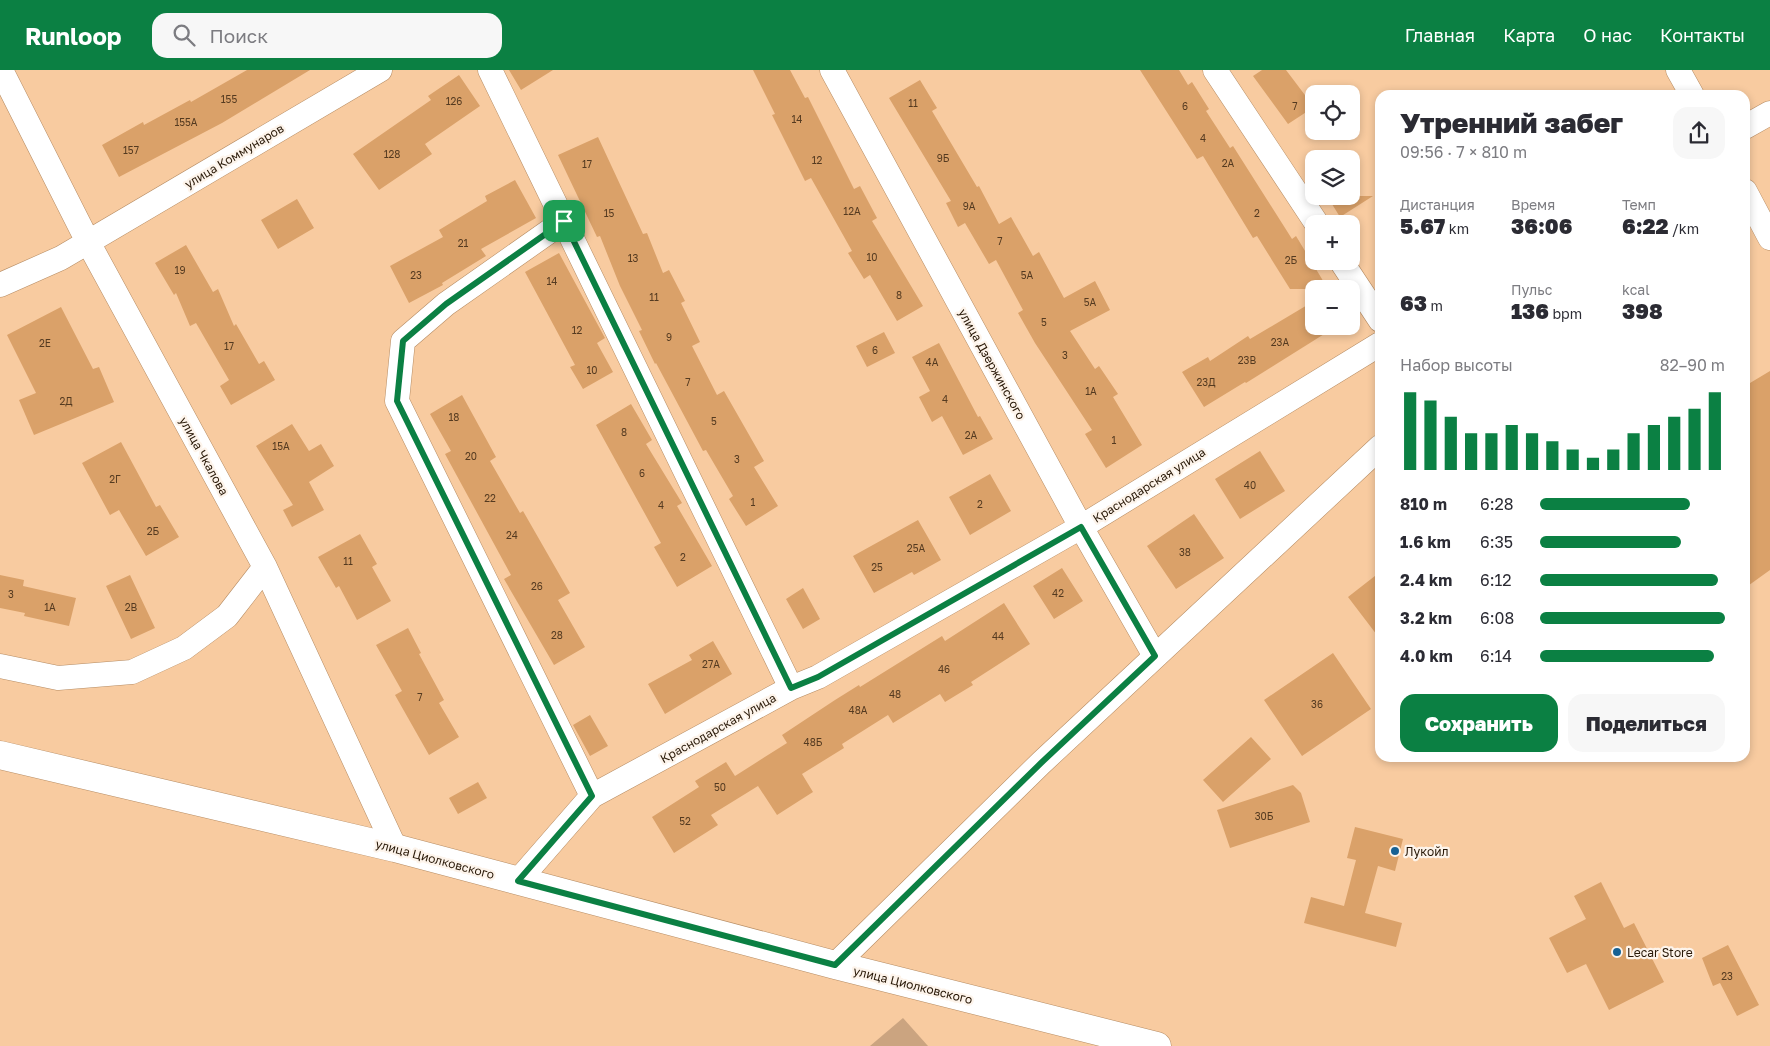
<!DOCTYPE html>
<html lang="ru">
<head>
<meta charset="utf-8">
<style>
	:root { --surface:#fff; --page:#f7f7f7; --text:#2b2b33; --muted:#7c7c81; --accent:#0b8043 }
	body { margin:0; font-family:"Golos Text",sans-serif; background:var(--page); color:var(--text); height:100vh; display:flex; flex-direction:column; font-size:19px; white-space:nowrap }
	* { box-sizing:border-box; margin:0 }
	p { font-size:16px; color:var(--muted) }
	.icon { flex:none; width:28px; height:28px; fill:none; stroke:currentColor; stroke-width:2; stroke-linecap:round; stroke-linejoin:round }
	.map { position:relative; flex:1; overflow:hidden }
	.panel { position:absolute; left:1375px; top:20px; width:375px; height:672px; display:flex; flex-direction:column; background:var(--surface); border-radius:15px; box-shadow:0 2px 8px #0003 }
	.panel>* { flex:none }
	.controls { position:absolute; left:1305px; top:15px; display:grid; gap:10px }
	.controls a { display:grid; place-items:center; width:55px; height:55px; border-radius:10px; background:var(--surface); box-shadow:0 2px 8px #0003; font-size:25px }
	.pin { position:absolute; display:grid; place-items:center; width:42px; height:42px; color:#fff; margin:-21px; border-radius:10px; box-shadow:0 2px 8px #0006 }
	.round { display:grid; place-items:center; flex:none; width:52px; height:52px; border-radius:15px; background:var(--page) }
	.summary { display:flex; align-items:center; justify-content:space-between; height:85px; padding:0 25px }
	h1 { font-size:28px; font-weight:800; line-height:38px }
	.stats { display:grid; grid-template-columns:repeat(3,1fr); gap:8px; height:85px; padding:5px 25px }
	.stats div { display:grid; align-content:center }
	.stats b { font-size:21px; font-weight:800 }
	.stats small { font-size:14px; font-weight:400 }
	.stats p { font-size:14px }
	.chart { height:140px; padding:10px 25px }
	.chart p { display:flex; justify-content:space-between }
	.chart svg { width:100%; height:90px; margin-top:5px; stroke:var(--accent); stroke-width:6 }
	.action { display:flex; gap:10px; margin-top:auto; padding:10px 25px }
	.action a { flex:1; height:58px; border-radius:15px; background:var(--accent); color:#fff; font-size:20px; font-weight:800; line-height:58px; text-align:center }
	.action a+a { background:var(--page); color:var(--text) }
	ul { padding:0 25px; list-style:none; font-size:16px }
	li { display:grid; grid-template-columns:80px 60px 1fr; align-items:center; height:38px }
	li i { height:12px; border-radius:6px; background:var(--accent) }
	header { display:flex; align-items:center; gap:30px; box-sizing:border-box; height:70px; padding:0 25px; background:var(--accent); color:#fff }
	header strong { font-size:24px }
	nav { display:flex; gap:28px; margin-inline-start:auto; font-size:18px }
	.search { width:350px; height:45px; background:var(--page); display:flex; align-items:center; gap:12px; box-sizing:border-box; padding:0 18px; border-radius:15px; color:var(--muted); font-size:19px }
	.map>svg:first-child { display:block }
	.green { fill:#cba480 }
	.building { fill:#daa169 }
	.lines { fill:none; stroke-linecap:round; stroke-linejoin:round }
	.minor-casing { stroke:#b68c63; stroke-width:25 }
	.primary-casing { stroke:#b68c63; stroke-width:29 }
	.minor { stroke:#fff; stroke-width:24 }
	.primary { stroke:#fff; stroke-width:28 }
	.route-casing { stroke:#fff; stroke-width:10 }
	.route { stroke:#0b8043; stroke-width:6 }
	.poi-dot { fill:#166194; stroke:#fdf4eb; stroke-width:2 }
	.labels { text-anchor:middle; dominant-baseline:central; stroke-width:4.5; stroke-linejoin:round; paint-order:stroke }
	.number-label { font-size:10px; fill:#543a20 }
	.street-label { font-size:12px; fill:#281807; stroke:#fdf4eb }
	.poi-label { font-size:12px; fill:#281807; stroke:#fdf4eb; text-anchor:start }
</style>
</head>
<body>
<header>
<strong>Runloop</strong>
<div class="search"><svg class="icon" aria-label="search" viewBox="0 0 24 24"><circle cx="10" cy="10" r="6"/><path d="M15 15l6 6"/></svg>Поиск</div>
<nav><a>Главная</a><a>Карта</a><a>О нас</a><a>Контакты</a></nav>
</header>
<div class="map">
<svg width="1770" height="976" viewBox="0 0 1770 976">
	<rect width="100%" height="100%" fill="#f8cba0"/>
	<path class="green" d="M903 948 928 976H870Z"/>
	<path class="building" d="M247 0H310L222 53 119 107 102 75 143 52 144 55 190 30 191 32Z
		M509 0H553L521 20Z
		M753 0H790L805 28 808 27 854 119 860 116 877 148 872 151 923 236 897 251 870 205 864 209 848 183 852 181 811 108 805 111 772 45 775 44Z
		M1140 0H1179L1188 15 1192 12 1209 39 1206 41 1230 78 1233 76 1292 169 1296 166 1328 219H1290L1257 166 1253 168 1203 86 1197 89Z
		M1262 0H1286L1314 37 1288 54 1253 6Z
		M459 5 480 36 425 74 432 84 379 120 353 84 431 30 428 26Z
		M920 10 937 38 932 41 977 117 979 116 999 154 1011 147 1033 186 1039 182 1064 228 1095 211 1110 240 1070 261 1095 299 1099 296 1118 324 1113 327 1142 375 1106 398 1085 364 1092 360 1035 273 1018 243 1023 240 996 190 989 194 965 153 958 157 946 133 951 131 889 28Z
		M598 67 643 164 647 163 663 203 669 200 685 231 681 233 700 272 692 276 717 325 724 321 764 391 754 397 778 436 746 456 729 429 733 426 706 380 703 381 656 293 655 294 639 261 642 260 620 216 600 166 597 167 558 85Z
		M515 110 536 148 481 179 486 186 442 213 443 215 409 233 390 196 443 167 439 160 487 131 485 126Z
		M1327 126H1373L1340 147Z
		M297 129 314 158 278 179 261 150Z
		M186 175 213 222 218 219 234 256 236 254 259 294 264 291 275 310 231 335 220 316 229 310 196 253 190 256 176 223 174 225 155 193Z
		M559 183 605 268 597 273 613 302 583 319 570 297 575 295 525 202Z
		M1314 231V256H1337L1246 313 1245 312 1204 337 1182 302 1208 287 1210 291 1248 266 1250 269Z
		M61 237 93 299 99 297 114 332 34 365 19 330 36 323 7 265Z
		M884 262 895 283 867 297 856 276Z
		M939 273 978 347 980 346 993 369 963 385 942 346 932 352 919 327 930 321 912 287Z
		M1770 301V500L1745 518V316Z
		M462 325 496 387 490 391 520 443 523 441 570 523 558 530 585 577 554 595 504 509 511 505 445 384 451 381 430 344Z
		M631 334 652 370 646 374 682 433 677 436 712 496 677 517 654 477 661 473 596 355Z
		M292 354 309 381 321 374 334 396 309 412 324 440 292 457 283 440 293 435 256 376Z
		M121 372 156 437 160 435 179 467 146 486 119 440 110 445 82 393Z
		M1260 381 1285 421 1240 449 1215 409Z
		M990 404 1011 441 970 465 949 427Z
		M1194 444 1224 488 1176 519 1147 476Z
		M918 450 941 490 914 505 912 502 874 523 853 486Z
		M360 464 377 494 372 497 391 531 357 550 339 516 336 518 318 487Z
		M1062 498 1083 531 1054 549 1033 516Z
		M1380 502V569L1348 527Z
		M0 505 24 510 23 516 76 528 69 556 24 546 25 543 0 538Z
		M130 505 155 558 131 569 106 516Z
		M803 518 820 549 803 559 786 529Z
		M1004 533 1030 574 971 612 973 615 945 632 940 624 893 653 888 645 842 674 844 678 802 704 813 722 777 745 758 716 711 745 718 755 674 783 652 747 699 717 695 711 726 692 735 706 787 673 782 665 835 630 859 615 860 617 942 566 945 571Z
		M408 558 421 583 419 584 444 630 439 633 459 667 429 685 395 625 402 621 376 575Z
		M713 571 732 604 665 644 648 614 692 590 689 585Z
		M1333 583 1371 639 1302 686 1264 630Z
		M590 645 608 676 590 686 573 655Z
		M1251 667 1271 689 1223 732 1203 710Z
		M478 712 487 728 458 744 449 728Z
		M1293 715 1301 723 1310 752 1230 778 1217 740Z
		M1355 757 1403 769 1395 801 1378 796 1365 843 1402 853 1396 877 1304 853 1311 827 1344 836 1356 790 1347 788Z
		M1601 812 1624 858 1634 853 1664 912 1609 940 1586 894 1567 903 1549 868 1586 849 1574 826Z
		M1728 875 1759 935 1737 946 1720 913 1713 916 1702 888Z"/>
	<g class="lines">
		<defs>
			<path id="minor" d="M1 0 88 172 265 497 395 778
				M490 0 791 618
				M832 0 1081 457 1155 586
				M1215 0 1317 154
				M1678 0 1692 25
				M1745 57 1770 43
				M1745 121 1770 168
				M564 151 446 234 403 271 397 331 592 726
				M1341 191 1380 250
				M0 215 61 188 380 0
				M0 596 58 608 132 602 184 578 227 546 265 497
				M518 811 592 726 791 618 818 607 1081 457 1380 274
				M835 895 1041 693 1380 377"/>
			<path id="primary" d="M0 685 395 778 835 895 1157 976"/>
		</defs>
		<use href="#minor" class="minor-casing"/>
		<use href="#primary" class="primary-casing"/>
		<use href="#minor" class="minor"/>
		<use href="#primary" class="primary"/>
	</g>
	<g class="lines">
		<defs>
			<path id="route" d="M564 151 791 618 818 607 1081 457 1155 586 1041 693 835 895 518 811 592 726 397 331 403 271 446 234Z"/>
		</defs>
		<use href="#route" class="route-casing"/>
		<use href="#route" class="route"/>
	</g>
	<g class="poi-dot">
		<circle cx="1395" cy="781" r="5"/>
		<circle cx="1617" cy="882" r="5"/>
	</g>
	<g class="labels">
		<g class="number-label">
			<text x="229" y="29">155</text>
			<text x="454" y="31">126</text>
			<text x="913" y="33">11</text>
			<text x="1185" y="36">6</text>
			<text x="1295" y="36">7</text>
			<text x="797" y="49">14</text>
			<text x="186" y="52">155А</text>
			<text x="1203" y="68">4</text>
			<text x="131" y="80">157</text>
			<text x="392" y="84">128</text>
			<text x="943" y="88">9Б</text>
			<text x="817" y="90">12</text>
			<text x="1228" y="93">2А</text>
			<text x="587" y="94">17</text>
			<text x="969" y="136">9А</text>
			<text x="852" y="141">12А</text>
			<text x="609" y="143">15</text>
			<text x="1257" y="143">2</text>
			<text x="1000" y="171">7</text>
			<text x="463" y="173">21</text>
			<text x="872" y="187">10</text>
			<text x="633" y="188">13</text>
			<text x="1291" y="190">2Б</text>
			<text x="180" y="200">19</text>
			<text x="416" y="205">23</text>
			<text x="1027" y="205">5А</text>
			<text x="552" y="211">14</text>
			<text x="899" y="225">8</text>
			<text x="654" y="227">11</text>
			<text x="1090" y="232">5А</text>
			<text x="1044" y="252">5</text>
			<text x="577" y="260">12</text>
			<text x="669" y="267">9</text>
			<text x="1280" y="272">23А</text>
			<text x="45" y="273">2Е</text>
			<text x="229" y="276">17</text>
			<text x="875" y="280">6</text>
			<text x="1065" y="285">3</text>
			<text x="1247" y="290">23В</text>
			<text x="932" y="292">4А</text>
			<text x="592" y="300">10</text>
			<text x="688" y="312">7</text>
			<text x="1206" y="312">23Д</text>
			<text x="1091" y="321">1А</text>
			<text x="945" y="329">4</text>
			<text x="66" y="331">2Д</text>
			<text x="454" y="347">18</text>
			<text x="714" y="351">5</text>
			<text x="624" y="362">8</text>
			<text x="971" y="365">2А</text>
			<text x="1114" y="370">1</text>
			<text x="281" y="376">15А</text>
			<text x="471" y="386">20</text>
			<text x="737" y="389">3</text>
			<text x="642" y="403">6</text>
			<text x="115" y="409">2Г</text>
			<text x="1250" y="415">40</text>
			<text x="490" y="428">22</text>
			<text x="753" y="432">1</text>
			<text x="980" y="434">2</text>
			<text x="661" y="435">4</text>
			<text x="153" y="461">2Б</text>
			<text x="512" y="465">24</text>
			<text x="916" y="478">25А</text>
			<text x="1185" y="482">38</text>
			<text x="683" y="487">2</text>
			<text x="348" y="491">11</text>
			<text x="877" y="497">25</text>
			<text x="537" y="516">26</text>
			<text x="1058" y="523">42</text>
			<text x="11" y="524">3</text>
			<text x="50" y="537">1А</text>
			<text x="131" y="537">2В</text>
			<text x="557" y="565">28</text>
			<text x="998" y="566">44</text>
			<text x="711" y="594">27А</text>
			<text x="944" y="599">46</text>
			<text x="895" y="624">48</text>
			<text x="420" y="627">7</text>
			<text x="1317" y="634">36</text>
			<text x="858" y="640">48А</text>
			<text x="813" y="672">48Б</text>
			<text x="720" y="717">50</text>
			<text x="1264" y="746">30Б</text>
			<text x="685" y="751">52</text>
			<text x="1727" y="906">23</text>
		</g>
		<g class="street-label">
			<text transform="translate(234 86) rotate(-31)">улица Коммунаров</text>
			<text transform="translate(992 294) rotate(61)">улица Дзержинского</text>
			<text transform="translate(204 386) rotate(61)">улица Чкалова</text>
			<text transform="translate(1149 415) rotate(-32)">Краснодарская улица</text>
			<text transform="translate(718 658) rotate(-29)">Краснодарская улица</text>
			<text transform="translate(435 789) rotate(15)">улица Циолковского</text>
			<text transform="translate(913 915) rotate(14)">улица Циолковского</text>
		</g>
		<g class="poi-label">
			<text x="1405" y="781">Лукойл</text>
			<text x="1627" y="882">Lecar Store</text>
		</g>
	</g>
</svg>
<div class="controls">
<a><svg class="icon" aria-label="locate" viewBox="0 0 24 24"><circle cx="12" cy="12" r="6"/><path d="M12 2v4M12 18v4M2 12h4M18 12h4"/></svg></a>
<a><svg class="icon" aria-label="layers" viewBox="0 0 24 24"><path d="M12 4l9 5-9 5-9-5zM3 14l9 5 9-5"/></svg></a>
<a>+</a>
<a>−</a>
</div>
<div class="pin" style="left:564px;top:151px;background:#1e9e55"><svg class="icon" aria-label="arrive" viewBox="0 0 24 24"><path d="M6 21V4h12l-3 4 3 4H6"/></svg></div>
<section class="panel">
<div class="summary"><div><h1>Утренний забег</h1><p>09:56 · 7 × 810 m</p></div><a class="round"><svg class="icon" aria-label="share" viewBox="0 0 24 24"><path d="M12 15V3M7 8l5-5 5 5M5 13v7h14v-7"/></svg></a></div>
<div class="stats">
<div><p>Дистанция</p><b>5.67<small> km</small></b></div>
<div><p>Время</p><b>36:06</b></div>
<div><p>Темп</p><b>6:22<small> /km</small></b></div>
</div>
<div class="stats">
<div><b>63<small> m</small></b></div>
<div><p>Пульс</p><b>136<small> bpm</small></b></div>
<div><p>kcal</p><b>398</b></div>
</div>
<div class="chart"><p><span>Набор высоты</span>82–90 m</p>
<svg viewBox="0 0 160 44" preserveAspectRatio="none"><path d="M5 44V6M15 44V10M25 44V18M35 44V26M45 44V26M55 44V22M65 44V26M75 44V30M85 44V34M95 44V38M105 44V34M115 44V26M125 44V22M135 44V18M145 44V14M155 44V6"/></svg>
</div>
<ul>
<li><b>810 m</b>6:28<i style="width:81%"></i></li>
<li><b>1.6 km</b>6:35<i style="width:76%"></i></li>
<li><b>2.4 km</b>6:12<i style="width:96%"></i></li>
<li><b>3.2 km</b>6:08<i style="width:100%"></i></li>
<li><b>4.0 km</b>6:14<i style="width:94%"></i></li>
</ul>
<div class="action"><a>Сохранить</a><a>Поделиться</a></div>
</section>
</div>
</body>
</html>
